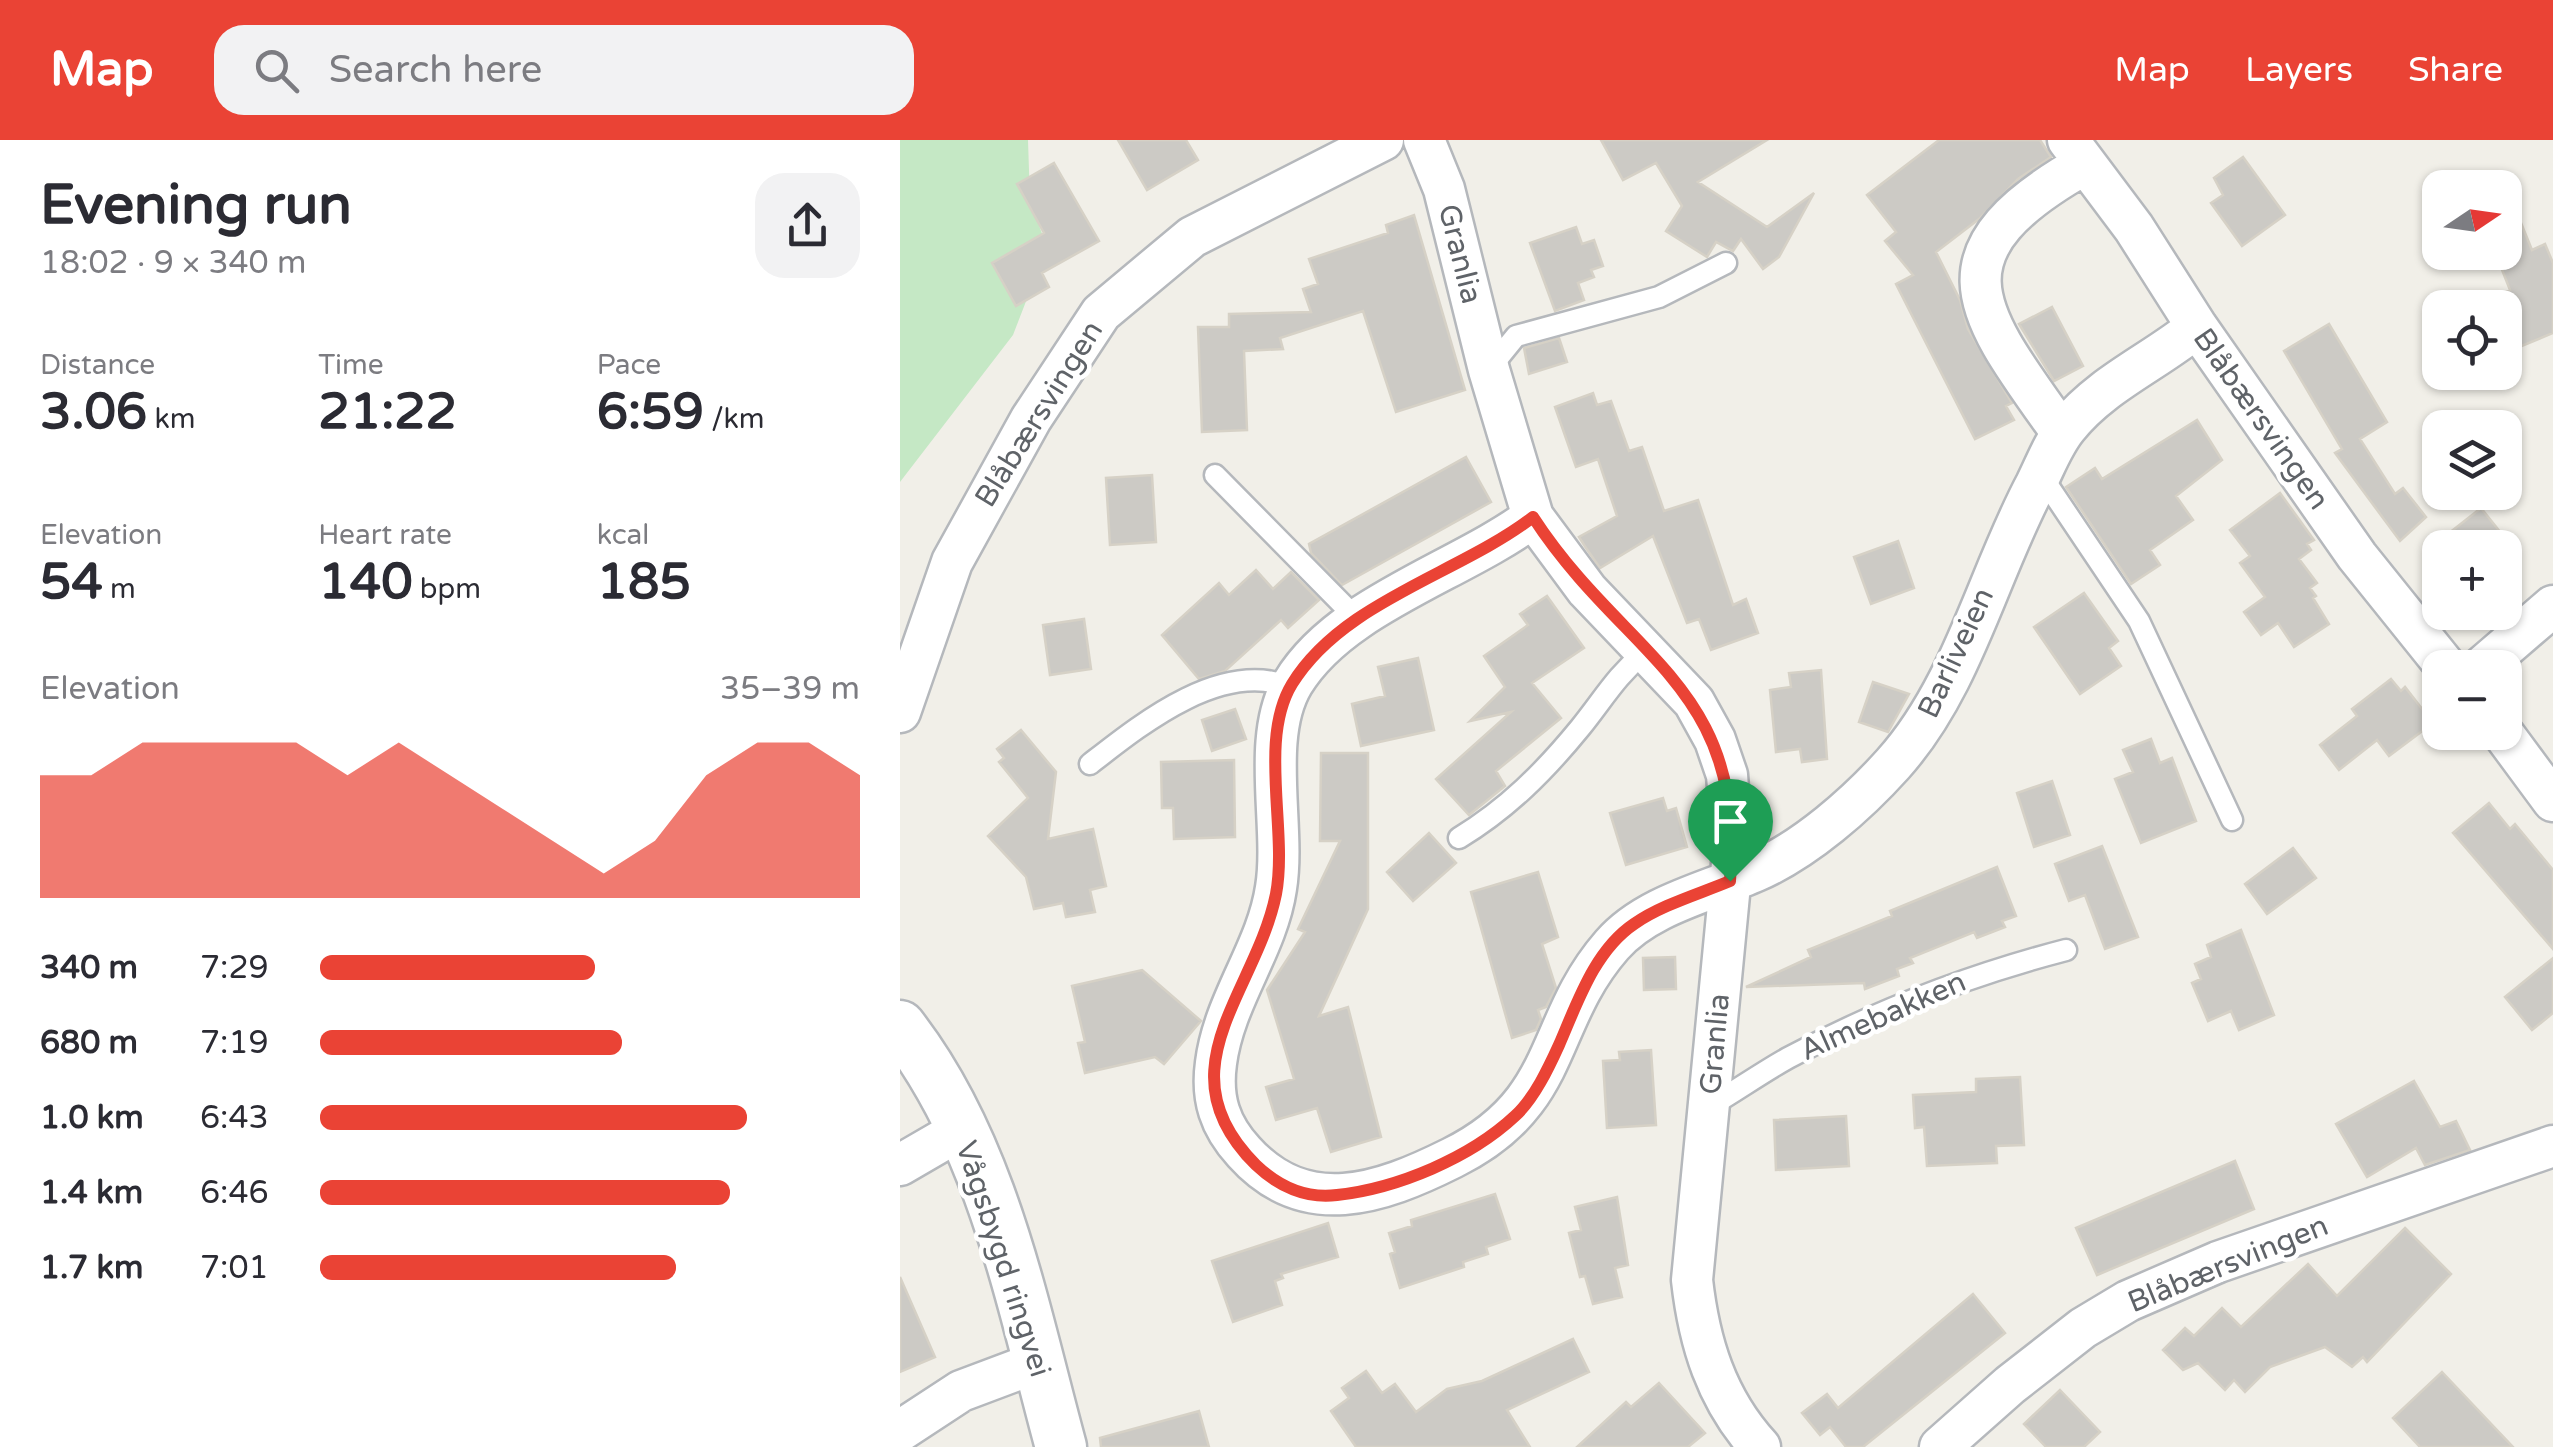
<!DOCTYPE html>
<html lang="en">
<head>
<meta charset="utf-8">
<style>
	:root { --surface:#fff; --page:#f2f2f3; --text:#2b2b33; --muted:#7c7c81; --accent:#ea4335 }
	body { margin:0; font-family:"Varela Round",sans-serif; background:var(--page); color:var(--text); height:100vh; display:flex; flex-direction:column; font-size:38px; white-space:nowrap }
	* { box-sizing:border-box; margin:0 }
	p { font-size:32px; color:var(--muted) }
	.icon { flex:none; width:55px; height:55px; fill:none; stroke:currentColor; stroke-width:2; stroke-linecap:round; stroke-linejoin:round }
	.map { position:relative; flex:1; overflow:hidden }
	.details { display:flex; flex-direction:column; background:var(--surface); width:900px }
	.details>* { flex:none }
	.needle { width:65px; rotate:77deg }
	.fabs { position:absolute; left:1522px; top:30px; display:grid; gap:20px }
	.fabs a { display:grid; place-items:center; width:100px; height:100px; border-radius:20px; background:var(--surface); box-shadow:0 2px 8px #0004; font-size:50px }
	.pin { position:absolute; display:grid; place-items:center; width:85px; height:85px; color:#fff; margin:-102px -42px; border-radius:50% 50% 50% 0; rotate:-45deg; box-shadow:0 0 10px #0007 }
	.pin .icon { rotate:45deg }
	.round { display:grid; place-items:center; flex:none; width:105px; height:105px; border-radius:30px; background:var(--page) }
	.head { display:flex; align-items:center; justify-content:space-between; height:170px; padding:0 40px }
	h1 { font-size:55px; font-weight:700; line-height:75px }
	.figures { display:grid; grid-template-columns:repeat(3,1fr); gap:15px; height:170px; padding:10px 40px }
	.figures div { display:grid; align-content:center }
	.figures b { font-size:50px; font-weight:700 }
	.figures small { font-size:28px; font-weight:400 }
	.figures p { font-size:28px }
	.chart { height:280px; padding:20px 40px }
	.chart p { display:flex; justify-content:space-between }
	.chart svg { width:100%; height:180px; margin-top:10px; fill:var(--accent); opacity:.7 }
	ul { padding:0 40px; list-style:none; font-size:32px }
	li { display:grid; grid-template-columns:160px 120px 1fr; align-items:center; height:75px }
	li i { height:25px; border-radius:12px; background:var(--accent) }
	header { display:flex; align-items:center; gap:60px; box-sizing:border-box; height:140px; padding:0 50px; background:var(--accent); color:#fff }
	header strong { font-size:48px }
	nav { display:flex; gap:55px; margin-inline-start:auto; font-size:35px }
	.search { width:700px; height:90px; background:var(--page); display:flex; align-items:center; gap:25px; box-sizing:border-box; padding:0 35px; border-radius:30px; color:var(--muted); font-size:38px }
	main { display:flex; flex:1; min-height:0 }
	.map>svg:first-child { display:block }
	.green { fill:#c5e8c5 }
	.building { fill:#cccac5; stroke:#d6d1c6; stroke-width:2.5 }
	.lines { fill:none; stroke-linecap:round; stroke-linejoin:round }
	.service-casing { stroke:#b5b8bc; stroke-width:25 }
	.minor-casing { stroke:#b5b8bc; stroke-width:45 }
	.tertiary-casing { stroke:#b5b8bc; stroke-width:55 }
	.service { stroke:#fff; stroke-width:20 }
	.minor { stroke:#fff; stroke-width:40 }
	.tertiary { stroke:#fff; stroke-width:50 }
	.route-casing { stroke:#fff; stroke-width:20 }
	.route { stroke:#ea4335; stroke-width:12 }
	.labels { text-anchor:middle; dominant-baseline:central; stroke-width:9; stroke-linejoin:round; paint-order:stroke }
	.street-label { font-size:30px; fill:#5f6368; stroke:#fff }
</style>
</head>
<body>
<header>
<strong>Map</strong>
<div class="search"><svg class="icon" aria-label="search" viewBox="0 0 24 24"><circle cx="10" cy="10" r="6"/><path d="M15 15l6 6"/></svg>Search here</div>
<nav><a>Map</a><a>Layers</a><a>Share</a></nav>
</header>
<main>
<section class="details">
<div class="head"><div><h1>Evening run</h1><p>18:02 · 9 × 340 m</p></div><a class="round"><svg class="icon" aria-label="share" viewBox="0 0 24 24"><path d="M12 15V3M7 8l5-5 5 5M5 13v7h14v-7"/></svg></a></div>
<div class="figures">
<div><p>Distance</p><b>3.06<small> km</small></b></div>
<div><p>Time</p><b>21:22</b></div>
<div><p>Pace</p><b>6:59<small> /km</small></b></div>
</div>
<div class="figures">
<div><p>Elevation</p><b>54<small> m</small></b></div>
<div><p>Heart rate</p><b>140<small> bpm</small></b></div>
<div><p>kcal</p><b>185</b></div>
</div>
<div class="chart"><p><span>Elevation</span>35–39 m</p>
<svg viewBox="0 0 160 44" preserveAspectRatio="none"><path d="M0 44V14L10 14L20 6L30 6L40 6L50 6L60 14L70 6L80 14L90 22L100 30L110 38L120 30L130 14L140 6L150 6L160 14V44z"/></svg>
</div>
<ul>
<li><b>340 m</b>7:29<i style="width:51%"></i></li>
<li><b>680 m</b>7:19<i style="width:56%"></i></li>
<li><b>1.0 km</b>6:43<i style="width:79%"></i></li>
<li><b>1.4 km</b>6:46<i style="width:76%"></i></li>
<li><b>1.7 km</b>7:01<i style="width:66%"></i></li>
</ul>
</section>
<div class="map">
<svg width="1653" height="1307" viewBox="0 0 1653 1307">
	<rect width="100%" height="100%" fill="#f1efe8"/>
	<path class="green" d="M0 0H128L130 61 147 107 113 195 0 342Z"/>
	<path class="building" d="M218 0H286L298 20 247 50Z
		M701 0H867L798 42 867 87 914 53 879 117 863 129 841 99 833 111 816 102 807 117 766 91 782 66 756 23 723 40Z
		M1039 0H1140L1151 17 1118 39 1079 79 1036 112 1060 160 1068 189 1112 263 1106 266 1114 280 1075 299 996 144 1013 135 985 101 996 92 967 55Z
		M1343 17 1385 75 1342 106 1311 63 1323 55 1314 38Z
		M154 23 199 101 142 133 149 147 116 166 92 123 144 93 117 44Z
		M1606 46 1632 110 1645 104 1653 123V193L1619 207 1597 155 1610 150 1595 112H1605Z
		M514 75 565 250 496 272 463 171 380 198 383 209 344 211 347 290 302 292 298 187H329V174L411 172 403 149 418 144 409 119 488 93 486 85Z
		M676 87 682 104 694 100 703 126 691 130 694 137 678 143 684 160 655 171 630 103Z
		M1152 167 1183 226 1154 241 1119 184Z
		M1429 184 1487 282 1460 299 1495 354 1503 348 1526 377 1500 401 1435 313 1442 309 1384 211Z
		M659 198 667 222 629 234 624 208Z
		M693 253 697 265 711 261 729 311 742 307 764 371 798 360 833 465 846 459 858 493 811 510 799 479 787 483 753 396 700 428 686 408 679 397 717 376 698 319 676 327 655 267Z
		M1297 280 1322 320 1276 356 1293 380 1250 410 1260 425 1231 444 1166 347 1195 328 1202 339Z
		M566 317 591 362 442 445 411 413 409 404Z
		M252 335 256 402 210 405 206 338Z
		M1380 353 1414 400 1407 404 1411 410 1399 419 1417 443 1410 448 1416 456 1413 458 1429 484 1394 507 1378 483 1361 495 1344 472 1365 457 1340 423 1350 416 1330 390Z
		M1581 368 1613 408H1530Z
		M998 401 1014 448 971 464 954 417Z
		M356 430 373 449 391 432 419 460 388 488 381 480 325 531 299 539 262 495 319 443 329 455Z
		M1184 453 1218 501 1209 508 1221 526 1180 554 1134 487Z
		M647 456 684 508 632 543 661 578 596 631 605 646 569 675 536 639 611 572 570 581 605 547 584 516 628 485 620 474Z
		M184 479 191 529 150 535 143 485Z
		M518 518 534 590 461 606 452 564 485 556 478 527Z
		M921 530 927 619 902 622 900 609 876 612 870 550 891 547 889 533Z
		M1491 539 1501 551 1505 547 1533 583 1489 616 1477 600 1439 630 1420 605 1457 576 1452 569Z
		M973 542 1009 554 988 592 959 582Z
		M335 569 346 599 312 611 302 580Z
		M121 590 156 632 148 699 193 689 206 746 190 750 195 772 166 777 163 763 134 769 126 737 88 696 128 658 99 622 104 618 97 609Z
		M1251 599 1260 623 1272 618 1296 681 1241 703 1215 639 1233 632 1223 610Z
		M421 613H468V769L419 876 448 867 481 997 431 1012 417 968 376 980 366 947 394 939 367 850 405 792 398 789 440 701H420Z
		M334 620 335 697 274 699 273 668H262L261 622Z
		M1152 641 1170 695 1134 707 1117 653Z
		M763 658 767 671 776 668 787 707 726 725 710 673Z
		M1589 663 1610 689 1615 684 1653 730V809L1553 693Z
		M529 693 556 723 513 761 487 732Z
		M1202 706 1238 797 1205 809 1185 755 1169 761 1155 724Z
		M1393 708 1416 738 1367 774 1345 744Z
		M1097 727 1116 776 1102 781 1105 787 1077 798 1074 792 1010 818 1013 823 997 829 999 836 965 849 964 843 846 847 911 817 908 810 992 776 990 771Z
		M638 732 658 797 642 804 656 848 646 867 638 870 641 879 636 890 612 898 571 752Z
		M1341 790 1374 875 1339 890 1331 871 1308 881 1292 843 1301 839 1295 824 1311 817 1307 805Z
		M775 817 776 849 744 850 743 818Z
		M1653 818V873L1632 890 1605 857Z
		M242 830 301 881 264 924 255 917 185 933 178 903 185 902 172 846Z
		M751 910 756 985 707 988 703 921 720 920 719 912Z
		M1120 937 1124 1005 1096 1006 1097 1023 1027 1026 1024 987 1015 988 1013 955 1076 952V939Z
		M1514 941 1540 987 1556 981 1570 1010 1525 1025 1516 1008 1467 1037 1436 984Z
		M946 976 949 1026 876 1030 874 980Z
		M1335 1021 1354 1069 1197 1135 1176 1088Z
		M595 1054 610 1099 586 1107 588 1114 563 1122 564 1127 500 1148 490 1114 495 1112 489 1093 512 1086 511 1080Z
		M717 1057 728 1125 715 1128 722 1157 693 1164 685 1136 680 1137 669 1093 681 1090 675 1067Z
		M428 1083 438 1117 381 1134 383 1138 375 1141 382 1165 333 1182 312 1121Z
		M1505 1088 1551 1134 1467 1222 1463 1217 1452 1227 1425 1207 1370 1227 1345 1252 1334 1240 1325 1250 1298 1223 1283 1230 1263 1210 1285 1188 1294 1196 1322 1168 1341 1187 1408 1124 1437 1156Z
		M0 1137 35 1217 0 1232Z
		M1073 1154 1105 1193 963 1307H946L930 1287 920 1295 902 1273 927 1254 938 1268Z
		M673 1199 689 1232 607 1270 630 1307H456L431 1271 449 1258 442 1248 466 1231 482 1253 495 1244 516 1272 547 1249 582 1241Z
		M1542 1232 1613 1307H1520L1493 1278Z
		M759 1243 805 1293 788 1307H677L726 1262 731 1267Z
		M1160 1250 1200 1292 1184 1307H1146L1124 1284Z
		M299 1271 309 1307H201L200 1298Z"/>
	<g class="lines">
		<defs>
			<path id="service" d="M590 228 616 196 759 157 826 123
				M315 335 459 481
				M1141 335 1239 481 1332 680
				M190 624C240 585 321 519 390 547
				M559 698C607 669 644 632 680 588 705 557 715 537 746 511
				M810 966C836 951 861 933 888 918 976 871 1070 835 1166 810"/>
			<path id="minor" d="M524 0 544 49 589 230 633 377 687 450 794 562 815 600 827 635 833 713 792 1140C799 1202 816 1259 860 1307
				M1168 0 1234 88 1297 187 1457 416 1547 528
				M1162 293C1075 171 1025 114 1185 24
				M633 377C561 431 440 465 393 543 360 598 386 687 376 748 367 809 324 860 316 923 311 959 320 986 344 1012 405 1080 480 1054 552 1018 665 962 643 884 712 805 747 765 808 752 856 731 906 709 957 664 993 624 1063 546 1087 436 1136 344 1146 324 1153 304 1167 287 1201 244 1256 221 1297 187
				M1581 528 1653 466
				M0 572 52 422 131 279 201 173 292 97 483 0
				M1602 592 1653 661
				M0 1025 62 989
				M0 1291 61 1251 138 1222
				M1040 1307 1110 1245 1183 1188 1228 1161 1318 1122 1653 1006"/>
			<path id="tertiary" d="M0 886C93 1005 122 1164 161 1307"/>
		</defs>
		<use href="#service" class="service-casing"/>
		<use href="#minor" class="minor-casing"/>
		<use href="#tertiary" class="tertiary-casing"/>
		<use href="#service" class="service"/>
		<use href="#minor" class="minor"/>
		<use href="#tertiary" class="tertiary"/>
	</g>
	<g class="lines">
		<defs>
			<path id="route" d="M633 377C726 520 846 543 830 741 799 754 761 765 734 784 694 811 677 864 659 905 649 927 634 959 615 976 570 1018 498 1048 437 1055 406 1059 378 1046 356 1025 260 930 356 853 376 754 388 691 358 600 392 544 443 461 559 434 633 377Z"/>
		</defs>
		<use href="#route" class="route-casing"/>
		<use href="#route" class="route"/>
	</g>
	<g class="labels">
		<g class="street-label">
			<text transform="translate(560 114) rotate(76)">Granlia</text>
			<text transform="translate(139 274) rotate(-58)">Blåbærsvingen</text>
			<text transform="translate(1361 279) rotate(55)">Blåbærsvingen</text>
			<text transform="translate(1056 513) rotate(-65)">Barliveien</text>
			<text transform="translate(983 876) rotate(-24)">Almebakken</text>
			<text transform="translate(815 904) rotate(-85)">Granlia</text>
			<text transform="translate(103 1119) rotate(72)">Vågsbygd ringvei</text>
			<text transform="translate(1328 1124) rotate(-22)">Blåbærsvingen</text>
		</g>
	</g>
</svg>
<div class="fabs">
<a><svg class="needle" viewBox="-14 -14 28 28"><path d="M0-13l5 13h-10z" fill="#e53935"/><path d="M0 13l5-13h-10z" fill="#7c7c81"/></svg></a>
<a><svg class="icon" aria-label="locate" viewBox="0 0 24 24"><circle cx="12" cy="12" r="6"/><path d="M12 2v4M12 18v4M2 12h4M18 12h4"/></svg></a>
<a><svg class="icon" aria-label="layers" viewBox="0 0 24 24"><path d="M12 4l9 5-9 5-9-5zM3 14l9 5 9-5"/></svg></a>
<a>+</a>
<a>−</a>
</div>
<div class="pin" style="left:830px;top:741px;background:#1e9e55"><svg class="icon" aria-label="arrive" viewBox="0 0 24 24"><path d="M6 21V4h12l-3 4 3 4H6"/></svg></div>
</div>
</main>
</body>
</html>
